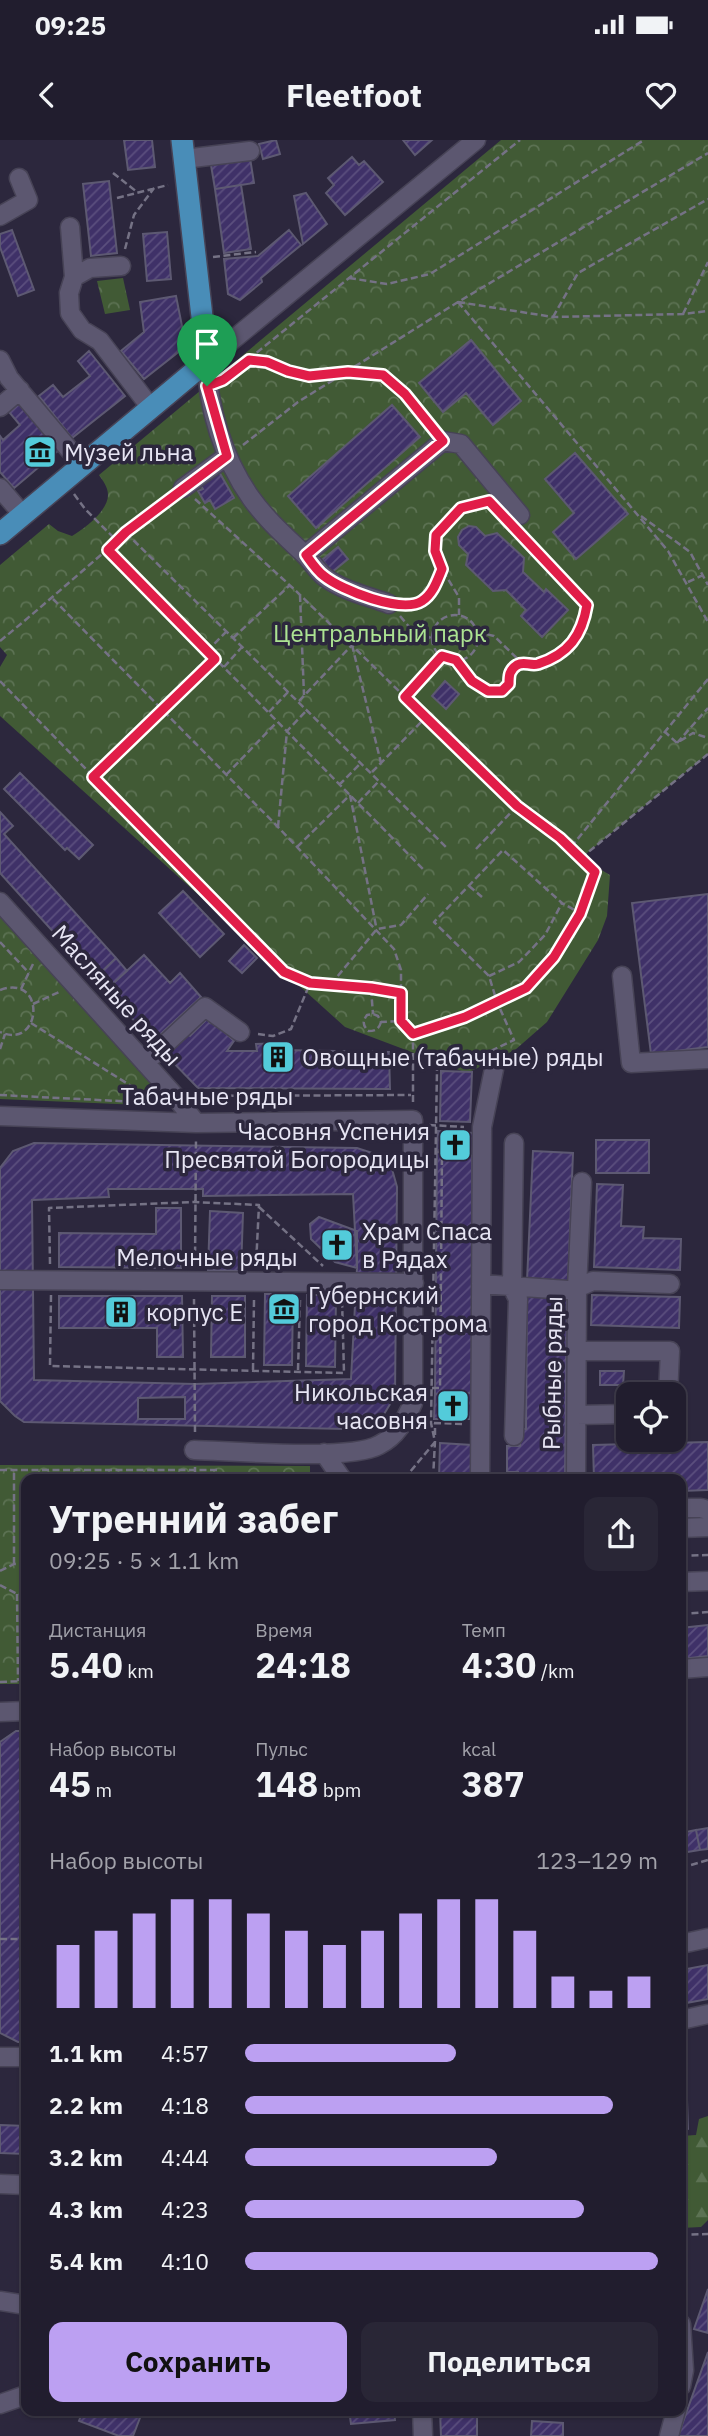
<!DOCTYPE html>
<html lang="ru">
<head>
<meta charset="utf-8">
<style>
	:root { --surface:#211d2e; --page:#292636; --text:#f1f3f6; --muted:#a2a2aa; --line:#3e3b4a; --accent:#bca0f2 }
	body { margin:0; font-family:"IBM Plex Sans",sans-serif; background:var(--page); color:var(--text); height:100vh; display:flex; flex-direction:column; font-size:26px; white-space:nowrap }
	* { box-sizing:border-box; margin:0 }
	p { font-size:23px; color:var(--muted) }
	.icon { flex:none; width:38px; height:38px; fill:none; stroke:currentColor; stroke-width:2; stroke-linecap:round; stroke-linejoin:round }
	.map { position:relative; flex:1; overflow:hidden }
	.details { position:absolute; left:21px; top:1334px; width:665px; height:942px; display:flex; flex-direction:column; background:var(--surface); border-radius:14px; box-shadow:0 2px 5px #0004,0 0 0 2px var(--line) }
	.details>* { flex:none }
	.tools { position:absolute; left:616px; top:1242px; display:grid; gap:14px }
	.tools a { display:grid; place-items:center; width:70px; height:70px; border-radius:14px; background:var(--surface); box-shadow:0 2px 5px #0004,0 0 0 2px var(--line); font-size:35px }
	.pin { position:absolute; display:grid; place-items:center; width:60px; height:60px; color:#fff; margin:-72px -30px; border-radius:50% 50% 50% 0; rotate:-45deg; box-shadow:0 0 7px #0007 }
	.pin .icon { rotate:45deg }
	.round { display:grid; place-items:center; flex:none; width:74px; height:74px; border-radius:14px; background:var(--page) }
	.summary { display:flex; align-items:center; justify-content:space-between; height:119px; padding:0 28px }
	h1 { font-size:38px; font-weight:700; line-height:52px }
	.stats { display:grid; grid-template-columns:repeat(3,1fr); gap:10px; height:119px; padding:7px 28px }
	.stats div { display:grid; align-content:center }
	.stats b { font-size:35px; font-weight:700 }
	.stats small { font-size:19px; font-weight:400 }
	.stats p { font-size:19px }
	.chart { height:196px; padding:14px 28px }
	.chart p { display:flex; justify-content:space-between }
	.chart svg { width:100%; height:126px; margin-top:7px; stroke:var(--accent); stroke-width:6 }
	.button { display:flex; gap:14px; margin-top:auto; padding:14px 28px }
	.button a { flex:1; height:80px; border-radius:14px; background:var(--accent); color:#111; font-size:28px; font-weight:700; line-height:80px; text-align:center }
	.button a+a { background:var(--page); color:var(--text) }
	ul { padding:0 28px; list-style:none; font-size:23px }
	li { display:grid; grid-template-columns:112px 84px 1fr; align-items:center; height:52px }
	li i { height:18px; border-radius:9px; background:var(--accent) }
	.status { display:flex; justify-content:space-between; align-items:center; height:49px; padding:0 35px; background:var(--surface); direction:ltr }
	.status svg { height:19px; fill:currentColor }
	header { display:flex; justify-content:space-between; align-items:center; height:91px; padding:0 28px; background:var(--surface); font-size:32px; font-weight:700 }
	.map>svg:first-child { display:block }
	.forest { fill:url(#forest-firs) }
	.park { fill:url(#park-crowns) }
	.building { fill:url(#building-hatch); stroke:#5d5972; stroke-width:2; fill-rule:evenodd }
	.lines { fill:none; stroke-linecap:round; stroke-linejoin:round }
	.minor-casing { stroke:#474356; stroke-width:21 }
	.major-casing { stroke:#474356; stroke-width:24 }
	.path { stroke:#757285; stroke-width:2.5; stroke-dasharray:7 3.5; stroke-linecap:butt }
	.minor { stroke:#5c5770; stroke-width:18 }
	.major { stroke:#498db8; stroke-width:21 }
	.route-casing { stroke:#fff; stroke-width:14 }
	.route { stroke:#e11d48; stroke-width:9 }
	.labels { text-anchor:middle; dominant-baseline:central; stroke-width:7; stroke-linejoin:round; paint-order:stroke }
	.poi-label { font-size:24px; fill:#e7e5f4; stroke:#2c273d; text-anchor:start }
	.park-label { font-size:24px; fill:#ace392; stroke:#2c273d }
	.street-label { font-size:24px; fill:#e7e5f4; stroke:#2c273d }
</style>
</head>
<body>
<div class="status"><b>09:25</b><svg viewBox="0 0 49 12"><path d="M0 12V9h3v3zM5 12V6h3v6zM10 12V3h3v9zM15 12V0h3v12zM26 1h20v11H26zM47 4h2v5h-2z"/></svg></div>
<header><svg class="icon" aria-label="back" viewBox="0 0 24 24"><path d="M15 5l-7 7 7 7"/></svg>Fleetfoot<svg class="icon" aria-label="heart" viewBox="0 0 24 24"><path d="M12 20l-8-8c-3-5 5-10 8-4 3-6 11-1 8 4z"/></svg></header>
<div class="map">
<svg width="708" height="2296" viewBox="0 0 708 2296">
	<defs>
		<pattern id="forest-firs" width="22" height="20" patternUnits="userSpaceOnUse" patternTransform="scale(1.75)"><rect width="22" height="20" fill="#415a35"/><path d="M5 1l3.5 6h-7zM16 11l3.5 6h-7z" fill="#5c7253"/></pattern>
		<pattern id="park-crowns" width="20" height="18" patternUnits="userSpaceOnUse" patternTransform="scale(1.75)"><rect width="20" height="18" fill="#415a35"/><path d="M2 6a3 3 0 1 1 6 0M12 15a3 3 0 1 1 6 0" fill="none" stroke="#5c7253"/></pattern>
		<pattern id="building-hatch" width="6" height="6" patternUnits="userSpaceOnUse" patternTransform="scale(1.75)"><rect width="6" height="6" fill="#3f3168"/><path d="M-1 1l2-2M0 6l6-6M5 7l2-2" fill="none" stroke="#5b4f7e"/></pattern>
	</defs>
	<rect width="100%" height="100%" fill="#2c273d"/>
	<path class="forest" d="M708 1976V2080L701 2087 681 2088V2064L688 2024 681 2022V1996L696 1995 699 1979Z"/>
	<path class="park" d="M501 0H708V614L581 718 610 735 607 776 598 800 547 882 515 910 467 933 345 887 0 576V527L7 515 0 507V425L49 384 58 391 72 396C84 389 108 371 108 355 108 347 103 341 99 335Z
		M123 138 130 170 105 174 97 141Z
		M0 776 152 942C154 955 151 958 141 965L0 959Z
		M0 1325 310 1326V1339H26V1544H0Z"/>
	<path class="building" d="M124 0H152L155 27 128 30Z
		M276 0 280 14 263 19 259 4Z
		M403 0H432L415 15Z
		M352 17 359 25 364 21 383 42 345 75 326 53 334 45 328 38Z
		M250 18 254 43 215 49 211 25Z
		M109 41 117 113 91 116 83 44Z
		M241 45 251 109 224 113 215 49Z
		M306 53 327 84 303 104 294 56Z
		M12 90 34 150 18 156 0 107V94Z
		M289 90 301 105 261 138 262 142 240 160 228 154 224 119 258 116Z
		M167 92 171 139 147 141 143 94Z
		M176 156 186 206 144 239 121 211 144 192 140 162Z
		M471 200 521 261 493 285 466 253 443 272 419 243Z
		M89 211 125 256 72 298 39 256 53 245 63 257 90 236 78 221Z
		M20 263 59 310 14 348 0 332V296L3 300 20 285 9 272Z
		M392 265 420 297 316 388 288 356Z
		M575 313 628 374 576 419 553 392 574 373 545 339Z
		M218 330 234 358 215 369 210 360 205 363 198 351 203 349 198 341Z
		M469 386 476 387 485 396 497 393 524 418 523 432 544 452 546 449 568 470 542 497 521 476 526 470 506 450 493 451 466 425 468 414 459 405 458 397 462 390Z
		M338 407 348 419 332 432 322 420Z
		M445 541 459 554 446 569 432 556Z
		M20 633 93 705 79 719 67 708 65 710 4 649Z
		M0 672 13 686 4 694 116 818 95 838 0 733Z
		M183 751 224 794 200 817 159 773Z
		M708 754V907L651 914 632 763Z
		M244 805 257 818 242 833 229 821Z
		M144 815 170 843 180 833 201 857 153 901 106 850Z
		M116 818 127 831 106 850 95 838Z
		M207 879 210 883 212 880 234 901 227 911H257L256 904 282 903V910L389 912 390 949 198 948 164 913 185 892 190 896Z
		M441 931 472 932 470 982 440 981Z
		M438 991 473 993 472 1012 437 1010Z
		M596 1000H649V1033H596Z
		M34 1003 357 1008 372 1013 382 1020 392 1029 397 1047 395 1256 384 1274 374 1282 360 1288 347 1289 24 1282 15 1276 0 1261V1028L13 1011ZM108 1049H203V1056L353 1054 357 1128 351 1239 195 1244 34 1240 32 1060 109 1057Z
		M437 1010 472 1012V1253L435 1254Z
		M533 1011 573 1013 568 1143 527 1141Z
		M597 1044 623 1045 621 1086 644 1087 643 1098 681 1099 680 1130 594 1127Z
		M156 1068H181V1128L59 1127V1093L156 1094Z
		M210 1071 243 1073 241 1131 208 1130Z
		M319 1077 357 1091V1128L335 1122 311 1099 310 1084Z
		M265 1154H293L292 1225H264Z
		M527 1154 567 1155 565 1339H518V1332H507V1306H520V1289H526Z
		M307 1155H336L335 1227 306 1226Z
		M592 1155 680 1157 679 1188 591 1185Z
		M59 1156H182L183 1217H157V1188H59Z
		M212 1156H245V1217H211Z
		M600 1231H624L623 1245H600Z
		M472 1253 470 1279H434L435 1254Z
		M185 1257V1279H138V1258Z
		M708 1302V1350L681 1351V1339H594L593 1305Z
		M440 1303 472 1305V1339H439Z
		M708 1485V1516L681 1519V1488Z
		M16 1591H26V1902H18L0 1893V1602Z
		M708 1688V1709L700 1710 696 1690Z
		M696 1690 700 1710 681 1713V1693Z
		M708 1825V1859L681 1864V1830Z
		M681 1960H687L688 1989 681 1990Z
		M0 1985 26 1986V2014L0 2013Z
		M708 2149V2193L694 2189Z
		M708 2212V2296H678Z
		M83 2270H143L133 2296H119L79 2281Z
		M349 2270H394L395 2280 351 2284Z
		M477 2270V2296H441L440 2271Z
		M532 2281 563 2283V2296H531Z"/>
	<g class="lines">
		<defs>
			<path id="minor" d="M184 19 250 11
				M0 76 28 60 19 38
				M70 87 74 137
				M121 126 90 128 74 137 69 153 70 173 82 190 100 201 151 268
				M0 220 9 238 83 326
				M0 267 20 250
				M0 348 23 375
				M183 348 227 316
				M305 415 443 301 461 304 520 375
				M389 464C368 456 343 451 325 437 316 430 311 420 303 413 284 395 266 379 251 358 224 320 207 267 207 221L476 0
				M0 762 175 956 196 983
				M622 836 631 923 708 919
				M145 923 205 867 240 892
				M0 976 196 983 413 980V1263C405 1280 397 1296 379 1305 350 1321 233 1311 194 1310
				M514 1003 512 1147 518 1159 514 1296
				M0 1140 414 1143
				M481 1144 567 1150 577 1148 593 1141 670 1144
				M577 1211H670L668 1255
				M577 1275 628 1274
				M324 1313 342 1339
				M480 1339 482 987 494 929
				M576 1339 577 1148 582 1042
				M681 1368H701L708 1370
				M681 1388 708 1387
				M681 1442 708 1441
				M681 1529 708 1527
				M0 1572 26 1571
				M681 1804 708 1798
				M681 1880 708 1874
				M0 1917H26
				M0 2044 26 2045
				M0 2161 26 2165
				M681 2184 684 2230 681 2246
				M0 2264 26 2255
				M422 2270 423 2296
				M669 2296 676 2270"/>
			<path id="major" d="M0 394 207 221 182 0"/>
		</defs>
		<use href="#minor" class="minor-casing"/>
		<use href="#major" class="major-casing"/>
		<path class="path" d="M113 33 137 52
			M117 58 168 45
			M125 109 134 75 154 48
			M213 117 256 112
			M349 138 387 144 430 134 644 0
			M458 162 668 411 708 482
			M458 162 553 177 683 174 708 171
			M683 174 708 122
			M553 177 578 133 708 59
			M250 220 267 222 288 231 309 236 348 232 382 235 405 254 432 287
			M224 239 520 0
			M243 305 298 262 458 162 708 13
			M74 354 85 369 117 401
			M195 359 295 450 517 666 560 698 595 732 580 773 554 817 526 847 465 877 413 894
			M641 376 690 412 708 445
			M126 393 446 707
			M108 410 424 730
			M443 431 459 457V475
			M688 442 703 435
			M300 455 304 555
			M53 459 278 687 394 809 401 830V881L413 894V962
			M404 465C426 467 435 446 442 429L435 411 436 395 461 368 488 361
			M432 498a23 23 0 1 1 46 0a23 23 0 1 1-46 0Z
			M400 476 411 489 433 499
			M477 492 494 496 522 523
			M233 498 290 445
			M0 501C58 454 112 403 171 357
			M352 505 381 623
			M207 511 227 491
			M456 520C469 538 479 551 502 551L509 544C509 536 509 530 517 525 524 521 531 526 538 524 569 514 582 495 587 465L519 393
			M224 527 242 507
			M0 541 284 832 310 843 371 848 401 853
			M405 557 442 516
			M299 561 352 505
			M269 572 288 552
			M664 591 677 603
			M680 601 693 593 708 598
			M677 603 708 568
			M372 632 426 577
			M226 635 277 582
			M93 637 215 519
			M339 645 361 623
			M350 655 376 786
			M358 663 379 641
			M278 687 287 591 307 570
			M297 707 350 655
			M571 707 708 539
			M476 709 517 666
			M581 718 708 614
			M469 746 482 757
			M0 802 29 833
			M489 836 519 822 545 795 562 763
			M331 844 377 789 401 785 428 754
			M21 849 33 824
			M371 849 373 874
			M0 850C47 833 42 911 0 892
			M33 864 59 852
			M381 882C379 889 376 891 368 891 363 885 362 882 367 875L373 874 378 876 381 882 401 881
			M31 883 147 956
			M258 894 273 896 291 889 310 843
			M0 909 5 894
			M491 911 514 900 497 862 489 836 434 782 503 710 562 763 580 773
			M0 955 138 962 147 956H152
			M198 956 411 955
			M429 985 464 987
			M259 1067 323 1126
			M50 1124 49 1068 194 1062 259 1065 256 1125
			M195 1124 196 998
			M51 1155 50 1226 344 1233 342 1159
			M194 1159 195 1292
			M253 1230 254 1160
			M298 1230 300 1160
			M432 1248H440L442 1012H434
			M434 1283 462 1284
			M435 1295V1283
			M195 1327V1339
			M0 1330H220
			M378 1339H379
			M404 1339 435 1302 431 1283 437 930
			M433 1339 435 1301
			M681 1416 708 1415
			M14 1424V1330
			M0 1431 14 1424H26
			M0 1445 17 1454H26
			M17 1454 18 1541
			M681 1474 708 1472
			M0 1542 26 1541
			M681 1728 708 1720
			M0 1799H26
			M681 2095 708 2094"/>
		<use href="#minor" class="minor"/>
		<use href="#major" class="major"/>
	</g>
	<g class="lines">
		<defs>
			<path id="route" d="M249 220 267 222 288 231 309 236 348 232 383 235 405 254 443 301 306 415C311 422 317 431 324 436 341 450 402 474 422 461 433 454 437 441 442 429L435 411 436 395 461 368 489 361 587 465C582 495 569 514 538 524 530 526 524 521 517 525 509 530 509 536 509 544L502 551H488L472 541 456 520 442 516 405 557 517 666 560 698 595 732 580 774 554 817 526 848 465 877 413 894 401 881V853L371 848 310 843 284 832 93 637 215 519 108 410 126 392 227 316 207 246 223 240Z"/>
		</defs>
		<use href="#route" class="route-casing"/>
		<use href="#route" class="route"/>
	</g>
	<defs>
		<symbol id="museum-square" viewBox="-11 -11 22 22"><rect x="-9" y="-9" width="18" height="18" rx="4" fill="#53cbda" stroke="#2c273d"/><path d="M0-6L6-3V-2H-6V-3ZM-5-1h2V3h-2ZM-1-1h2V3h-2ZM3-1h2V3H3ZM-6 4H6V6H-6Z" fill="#111"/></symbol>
		<symbol id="building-square" viewBox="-11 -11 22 22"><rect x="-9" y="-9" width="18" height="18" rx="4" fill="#53cbda" stroke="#2c273d"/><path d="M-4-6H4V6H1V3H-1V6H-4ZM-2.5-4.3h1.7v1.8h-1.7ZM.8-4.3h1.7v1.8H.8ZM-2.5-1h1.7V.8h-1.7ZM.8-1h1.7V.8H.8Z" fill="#111"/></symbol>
		<symbol id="church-square" viewBox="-11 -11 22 22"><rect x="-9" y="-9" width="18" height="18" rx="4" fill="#53cbda" stroke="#2c273d"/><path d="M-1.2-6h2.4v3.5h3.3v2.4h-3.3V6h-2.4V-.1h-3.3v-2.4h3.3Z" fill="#111"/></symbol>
	</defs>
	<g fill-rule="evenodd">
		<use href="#museum-square" x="21" y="293" width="38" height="38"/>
		<use href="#building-square" x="259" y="898" width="38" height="38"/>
		<use href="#church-square" x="436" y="986" width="38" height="38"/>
		<use href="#church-square" x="318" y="1086" width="38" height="38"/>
		<use href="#museum-square" x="265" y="1150" width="38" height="38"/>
		<use href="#building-square" x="102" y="1153" width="38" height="38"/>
		<use href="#church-square" x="434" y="1247" width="38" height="38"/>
	</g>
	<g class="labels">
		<g class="poi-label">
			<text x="64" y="312">Музей льна</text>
			<text x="302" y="917">Овощные (табачные) ряды</text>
			<text x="430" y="991" text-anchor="end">Часовня Успения<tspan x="430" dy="28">Пресвятой Богородицы</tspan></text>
			<text x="362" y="1091">Храм Спаса<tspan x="362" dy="28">в Рядах</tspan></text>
			<text x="308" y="1155">Губернский<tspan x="308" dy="28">город Кострома</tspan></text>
			<text x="146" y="1172">корпус Е</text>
			<text x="428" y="1252" text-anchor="end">Никольская<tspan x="428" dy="28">часовня</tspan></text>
		</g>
		<g class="park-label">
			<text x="380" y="493">Центральный парк</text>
		</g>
		<g class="street-label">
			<text transform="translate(117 855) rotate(48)">Масляные ряды</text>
			<text x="207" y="956">Табачные ряды</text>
			<text x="207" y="1117">Мелочные ряды</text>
			<text transform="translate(552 1233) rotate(-89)">Рыбные ряды</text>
		</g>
	</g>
</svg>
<div class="tools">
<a><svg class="icon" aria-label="locate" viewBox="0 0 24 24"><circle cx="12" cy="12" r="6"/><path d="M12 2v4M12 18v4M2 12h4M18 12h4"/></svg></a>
</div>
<div class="pin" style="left:207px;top:246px;background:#1e9e55"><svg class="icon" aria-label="arrive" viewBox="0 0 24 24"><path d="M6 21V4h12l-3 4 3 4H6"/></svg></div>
<section class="details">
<div class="summary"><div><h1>Утренний забег</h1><p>09:25 · 5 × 1.1 km</p></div><a class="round"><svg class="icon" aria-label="share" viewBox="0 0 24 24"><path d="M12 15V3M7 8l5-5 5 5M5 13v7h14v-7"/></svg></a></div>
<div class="stats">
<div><p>Дистанция</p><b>5.40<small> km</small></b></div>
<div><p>Время</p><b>24:18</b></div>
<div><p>Темп</p><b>4:30<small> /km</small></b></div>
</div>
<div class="stats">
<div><p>Набор высоты</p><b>45<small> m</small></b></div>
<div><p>Пульс</p><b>148<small> bpm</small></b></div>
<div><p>kcal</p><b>387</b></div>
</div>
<div class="chart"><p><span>Набор высоты</span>123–129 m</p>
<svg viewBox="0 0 160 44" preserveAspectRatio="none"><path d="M5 44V22M15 44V17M25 44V11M35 44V6M45 44V6M55 44V11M65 44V17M75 44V22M85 44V17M95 44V11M105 44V6M115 44V6M125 44V17M135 44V33M145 44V38M155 44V33"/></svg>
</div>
<ul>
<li><b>1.1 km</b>4:57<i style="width:51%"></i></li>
<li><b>2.2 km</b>4:18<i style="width:89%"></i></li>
<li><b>3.2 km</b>4:44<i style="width:61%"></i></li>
<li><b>4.3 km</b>4:23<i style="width:82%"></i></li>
<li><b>5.4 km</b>4:10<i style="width:100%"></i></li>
</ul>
<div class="button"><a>Сохранить</a><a>Поделиться</a></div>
</section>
</div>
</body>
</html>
